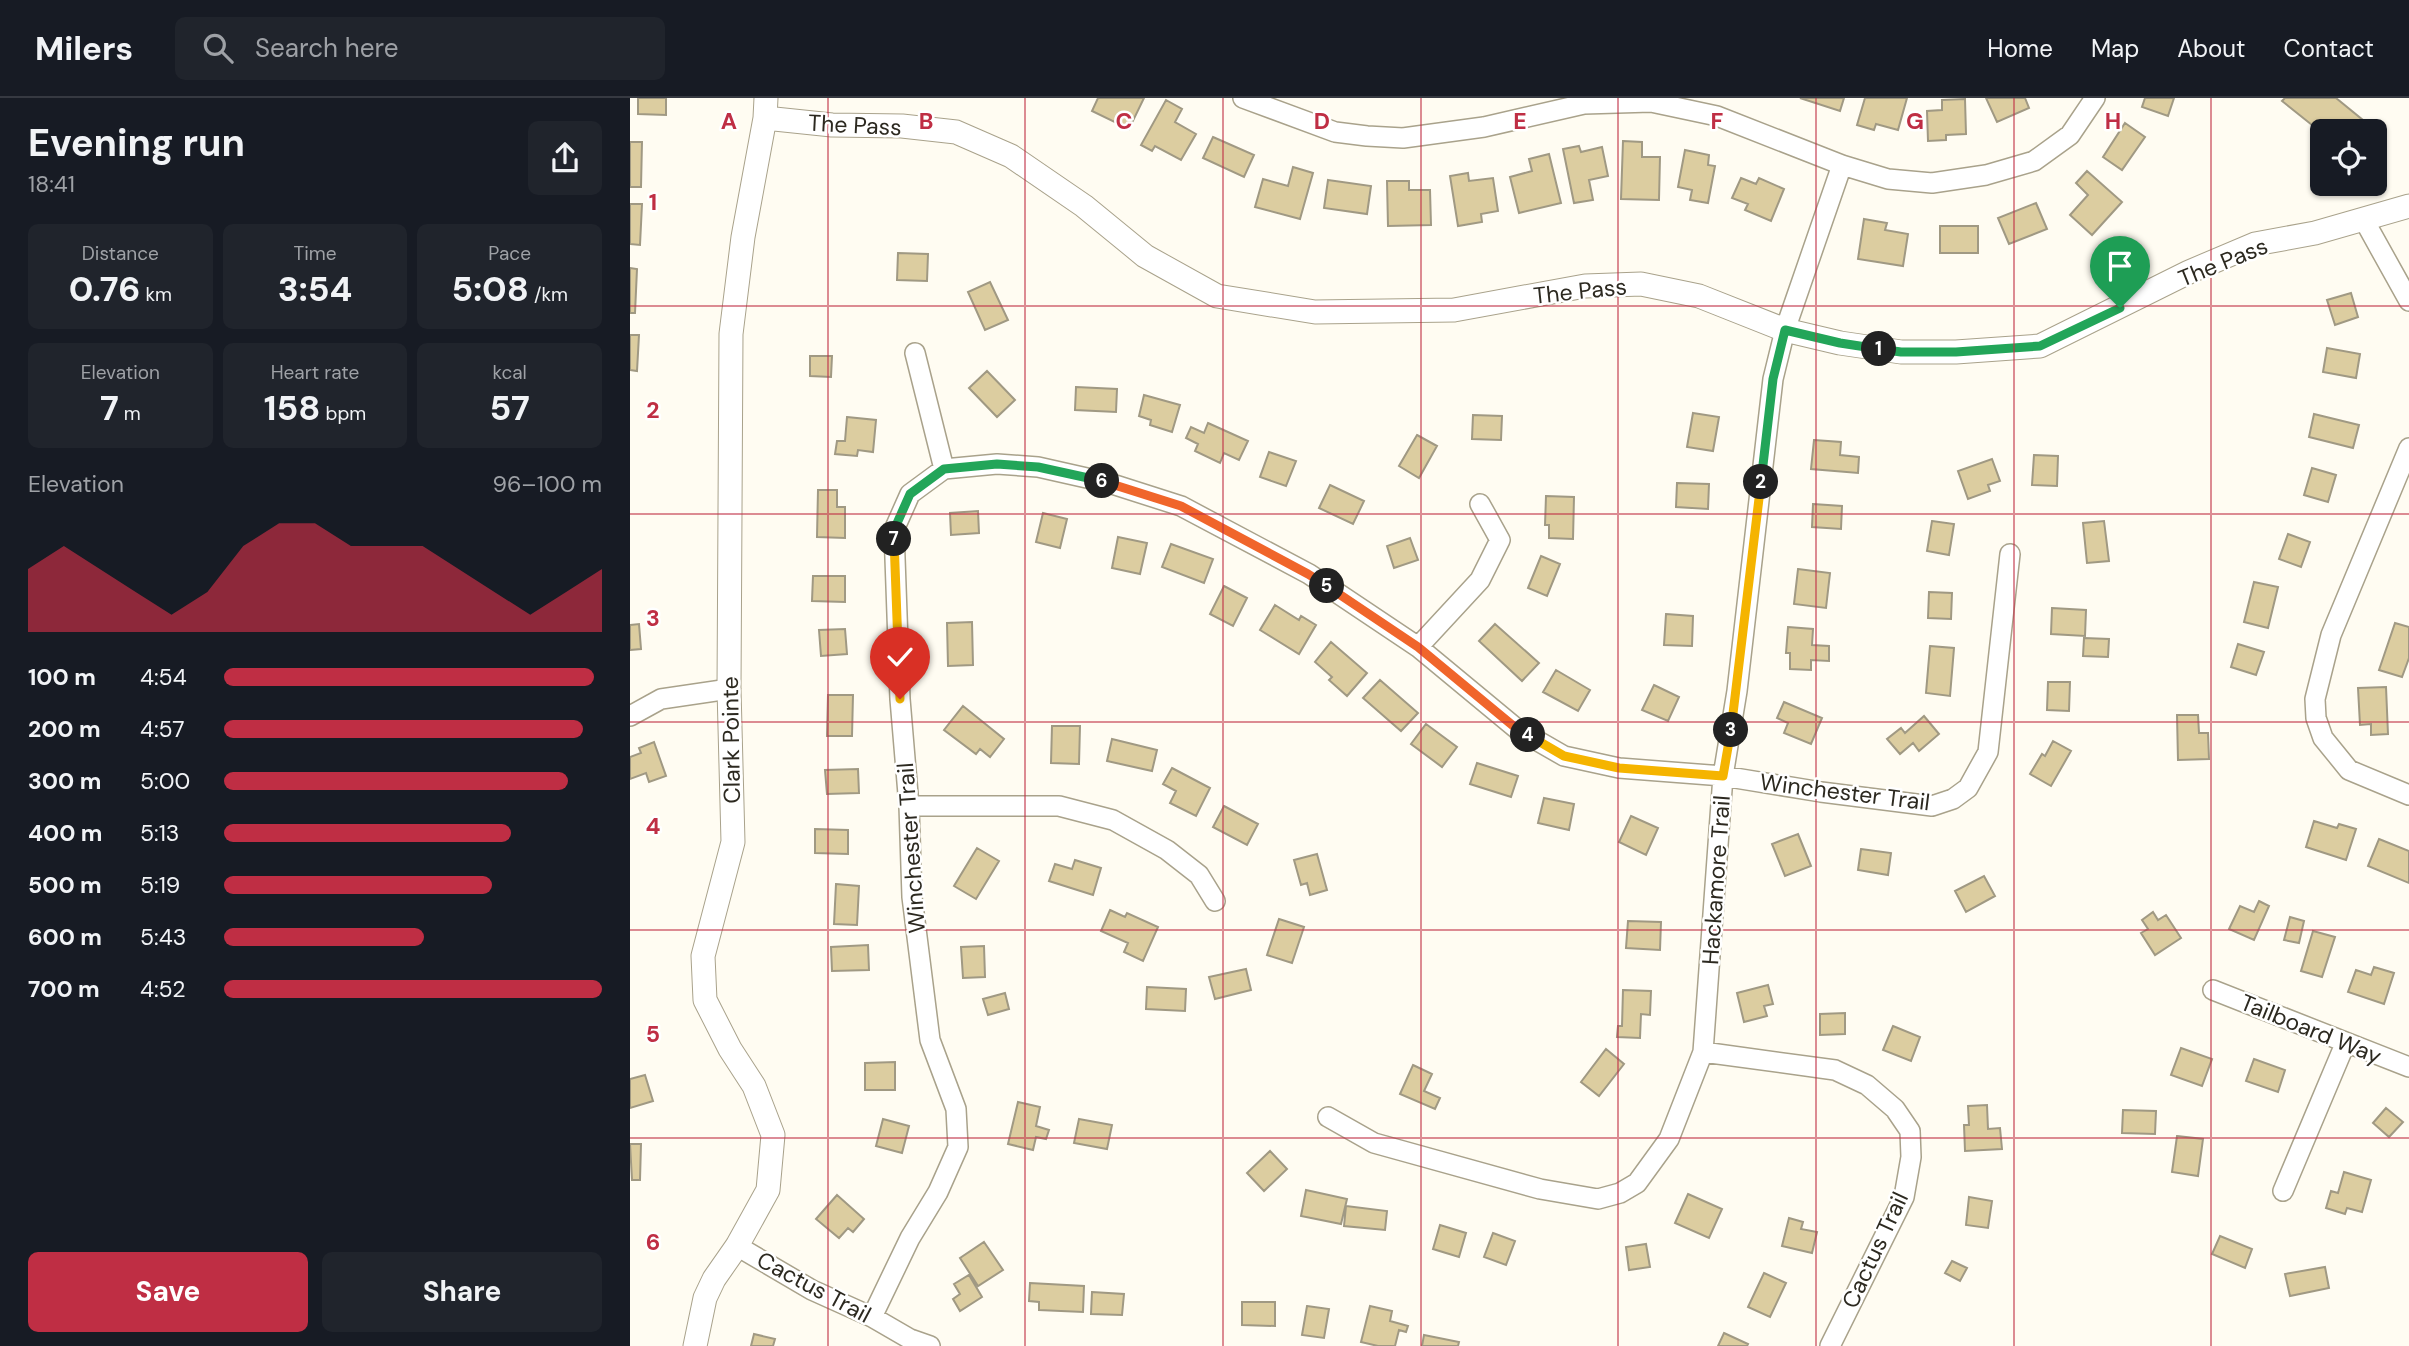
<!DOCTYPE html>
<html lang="en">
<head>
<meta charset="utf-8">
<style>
	:root { --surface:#171b24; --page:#20242c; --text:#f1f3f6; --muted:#9ea1a6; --line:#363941; --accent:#bf2e44 }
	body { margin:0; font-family:"DM Sans",sans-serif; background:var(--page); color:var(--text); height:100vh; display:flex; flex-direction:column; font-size:26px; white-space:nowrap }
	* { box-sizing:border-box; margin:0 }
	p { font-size:23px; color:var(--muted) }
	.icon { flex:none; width:38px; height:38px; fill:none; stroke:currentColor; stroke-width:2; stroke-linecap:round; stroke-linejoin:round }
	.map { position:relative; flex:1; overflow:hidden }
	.panel { display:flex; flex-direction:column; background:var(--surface); width:630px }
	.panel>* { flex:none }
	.fabs { position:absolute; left:1680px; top:21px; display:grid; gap:14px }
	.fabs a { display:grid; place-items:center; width:77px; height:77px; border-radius:10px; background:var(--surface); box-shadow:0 2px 5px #0004; font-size:35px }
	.pin { position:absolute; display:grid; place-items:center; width:60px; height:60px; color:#fff; margin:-72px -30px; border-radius:50% 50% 50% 0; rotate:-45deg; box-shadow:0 0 7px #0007 }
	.pin .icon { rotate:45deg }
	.km { position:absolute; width:35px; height:35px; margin:-18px; border-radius:50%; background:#222; color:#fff; font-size:19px; line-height:35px; text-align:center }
	.round { display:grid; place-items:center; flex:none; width:74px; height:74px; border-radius:10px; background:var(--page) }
	.overview { display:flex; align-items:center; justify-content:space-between; height:119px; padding:0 28px }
	h1 { font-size:38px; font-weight:700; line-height:52px }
	.figures { display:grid; grid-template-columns:repeat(3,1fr); gap:10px; height:119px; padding:7px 28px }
	.figures div { display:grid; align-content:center; border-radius:10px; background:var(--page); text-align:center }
	.figures b { font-size:35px; font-weight:700 }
	.figures small { font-size:19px; font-weight:400 }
	.figures p { font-size:19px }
	.chart { height:196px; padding:14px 28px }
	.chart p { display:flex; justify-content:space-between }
	.chart svg { width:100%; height:126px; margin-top:7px; fill:var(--accent); opacity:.7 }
	.action { display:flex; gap:14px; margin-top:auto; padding:14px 28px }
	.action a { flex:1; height:80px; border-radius:10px; background:var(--accent); color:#fff; font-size:28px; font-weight:700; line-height:80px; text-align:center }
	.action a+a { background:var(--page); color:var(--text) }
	ul { padding:0 28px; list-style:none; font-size:23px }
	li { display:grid; grid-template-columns:112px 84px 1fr; align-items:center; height:52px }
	li i { height:18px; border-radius:9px; background:var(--accent) }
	header { display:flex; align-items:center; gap:42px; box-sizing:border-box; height:98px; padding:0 35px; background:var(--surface); border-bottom:2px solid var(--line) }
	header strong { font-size:33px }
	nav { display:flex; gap:38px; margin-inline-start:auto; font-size:24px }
	.search { width:490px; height:63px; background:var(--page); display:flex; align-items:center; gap:18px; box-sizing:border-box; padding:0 24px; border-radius:10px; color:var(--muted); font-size:26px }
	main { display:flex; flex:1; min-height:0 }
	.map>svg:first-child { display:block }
	.building { fill:#dccda0; stroke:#a09983; stroke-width:2 }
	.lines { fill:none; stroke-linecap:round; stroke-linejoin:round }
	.minor-casing { stroke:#a9a28b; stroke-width:22 }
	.tertiary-casing { stroke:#a9a28b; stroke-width:25 }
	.minor { stroke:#fff; stroke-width:19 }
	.tertiary { stroke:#fff; stroke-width:23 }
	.split-1-casing { stroke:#fff; stroke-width:14 }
	.split-2-casing { stroke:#fff; stroke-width:14 }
	.split-3-casing { stroke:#fff; stroke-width:14 }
	.split-4-casing { stroke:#fff; stroke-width:14 }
	.split-5-casing { stroke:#fff; stroke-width:14 }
	.split-6-casing { stroke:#fff; stroke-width:14 }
	.split-7-casing { stroke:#fff; stroke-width:14 }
	.split-8-casing { stroke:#fff; stroke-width:14 }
	.split-1 { stroke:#22a559; stroke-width:9 }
	.split-2 { stroke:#22a559; stroke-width:9 }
	.split-3 { stroke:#f5b400; stroke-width:9 }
	.split-4 { stroke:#f5b400; stroke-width:9 }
	.split-5 { stroke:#f0652b; stroke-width:9 }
	.split-6 { stroke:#f0652b; stroke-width:9 }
	.split-7 { stroke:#22a559; stroke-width:9 }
	.split-8 { stroke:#f5b400; stroke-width:9 }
	.grid { fill:none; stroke:#bf2e44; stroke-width:2; stroke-opacity:0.55 }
	.labels { text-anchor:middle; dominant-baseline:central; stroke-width:5; stroke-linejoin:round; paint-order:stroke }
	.street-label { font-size:23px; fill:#2c2920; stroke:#fff }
	.grid-label { font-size:23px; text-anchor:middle; font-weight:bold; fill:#bf2e44; stroke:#fff; stroke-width:5; stroke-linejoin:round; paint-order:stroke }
</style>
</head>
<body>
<header>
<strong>Milers</strong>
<div class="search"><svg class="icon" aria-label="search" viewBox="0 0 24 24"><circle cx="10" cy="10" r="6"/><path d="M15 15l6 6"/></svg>Search here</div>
<nav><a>Home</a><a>Map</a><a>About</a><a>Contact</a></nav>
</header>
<main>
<section class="panel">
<div class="overview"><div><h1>Evening run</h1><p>18:41</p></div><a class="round"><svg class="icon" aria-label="share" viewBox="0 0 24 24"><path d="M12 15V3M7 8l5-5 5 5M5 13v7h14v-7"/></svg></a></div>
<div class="figures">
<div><p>Distance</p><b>0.76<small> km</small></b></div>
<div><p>Time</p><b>3:54</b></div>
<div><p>Pace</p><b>5:08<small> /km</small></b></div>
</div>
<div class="figures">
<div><p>Elevation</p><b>7<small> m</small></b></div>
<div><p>Heart rate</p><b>158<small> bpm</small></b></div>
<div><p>kcal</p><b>57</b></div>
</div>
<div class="chart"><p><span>Elevation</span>96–100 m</p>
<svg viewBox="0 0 160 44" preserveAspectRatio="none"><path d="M0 44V22L10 14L20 22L30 30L40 38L50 30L60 14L70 6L80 6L90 14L100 14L110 14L120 22L130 30L140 38L150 30L160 22V44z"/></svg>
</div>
<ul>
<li><b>100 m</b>4:54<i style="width:98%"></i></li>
<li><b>200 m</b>4:57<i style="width:95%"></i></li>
<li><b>300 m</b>5:00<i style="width:91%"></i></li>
<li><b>400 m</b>5:13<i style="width:76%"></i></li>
<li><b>500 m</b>5:19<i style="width:71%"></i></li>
<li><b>600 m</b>5:43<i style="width:53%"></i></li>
<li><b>700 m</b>4:52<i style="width:100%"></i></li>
</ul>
<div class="action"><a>Save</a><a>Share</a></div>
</section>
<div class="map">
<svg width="1779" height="1248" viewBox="0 0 1779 1248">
	<rect width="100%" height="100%" fill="#fffcf2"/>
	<path class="building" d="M8 0H36V17L8 16Z
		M468 0H514L499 31 462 13Z
		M1170 0H1214L1210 13Z
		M1235 0H1277L1268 32 1246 26 1244 32 1227 27Z
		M1356 0H1395L1399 10 1367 24Z
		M1515 0H1544L1538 18 1512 9Z
		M1655 0H1706L1739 27 1734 33H1710L1705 29 1701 33 1692 35 1652 3Z
		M1335 1 1336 36 1316 37V42L1298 43 1297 13 1312 12V2Z
		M536 2 552 11 545 24 566 36 551 62 525 48 522 53 511 47Z
		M1495 25 1515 39 1492 72 1473 59Z
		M583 39 624 57 614 79 573 60Z
		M993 43 1012 44V59H1030L1029 102 991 101Z
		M0 44H12L11 89H0Z
		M949 48 951 54 972 49 978 78 959 82 963 102 944 105 933 51Z
		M1055 52 1079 57 1078 67 1085 68 1078 105 1060 102 1062 92 1048 89Z
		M919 56 931 105 889 115 880 79 902 73 899 61Z
		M663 69 683 75 670 121 625 109 633 81 658 88Z
		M1457 73 1492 104 1462 137 1440 117 1458 97 1446 85Z
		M838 75 839 83 863 80 868 113 851 116 852 124 828 128 820 78Z
		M1111 80 1126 86 1129 80 1154 91 1141 123 1115 112 1118 106 1102 100Z
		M698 82 741 88 737 116 694 110Z
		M757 83H779V92H800L801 127 758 128Z
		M1406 105 1417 131 1379 146 1368 120Z
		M0 106H12L10 147 0 146Z
		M1234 121 1257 125 1255 132 1278 136 1273 168 1228 161Z
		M1310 128H1348V155H1310Z
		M268 155 298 156 297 183 267 182Z
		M0 170 7 171 5 215H0Z
		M360 184 378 222 355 232 338 194Z
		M1721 195 1728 219 1705 227 1697 202Z
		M0 237H9L7 273 0 272Z
		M1697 250 1730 256 1726 280 1693 274Z
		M180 258H202L201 279 180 278Z
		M357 273 385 302 367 319 339 290Z
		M446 289 487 291 486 314 445 312Z
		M514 297 550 307 542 334 520 327 521 322 509 318Z
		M1063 315 1089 319 1083 353 1057 349Z
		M1684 316 1729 327 1723 350 1679 339Z
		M843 317 872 318 871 342 842 341Z
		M217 319 246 322 243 354 228 352 227 358 205 356 207 343H215Z
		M578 325 618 343 609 362 594 355 590 365 565 353 568 346 556 340 561 329 574 335Z
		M787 337 807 348 789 380 769 368Z
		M1184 342 1211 344 1210 357 1229 359 1228 375 1181 371Z
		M639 354 666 363 656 388 630 379Z
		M1404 357 1428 358 1427 388 1402 387Z
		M1362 361 1370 383 1358 387 1360 393 1338 401 1328 373Z
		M1682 370 1706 377 1698 404 1674 397Z
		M1047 385 1079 386 1078 411 1046 409Z
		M700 387 734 403 723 426 689 410Z
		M188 392H207V409H215V440L187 439Z
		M916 398 944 399 943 441 919 440V427H915Z
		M1183 406 1212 408 1211 431 1182 429Z
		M348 413 349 435 321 437 320 415Z
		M413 415 437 421 430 450 406 444Z
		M1302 423 1324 426 1319 457 1297 453Z
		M1474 423 1479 463 1457 465 1453 425Z
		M1658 436 1680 444 1671 469 1649 461Z
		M488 439 517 445 510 476 482 470Z
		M780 440 788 462 764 470 757 448Z
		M541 446 583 461 574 485 532 469Z
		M911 458 930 466 917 498 898 490Z
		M1168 471 1200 475 1196 510 1164 506Z
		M183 478H215V504L182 503Z
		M1624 484 1648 489 1638 530 1614 524Z
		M594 488 617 500 603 528 580 516Z
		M1299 494 1322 495 1321 521 1298 520Z
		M645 507 669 522 671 518 686 527 669 556 630 532Z
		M1422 510 1456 512 1455 538 1421 536Z
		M1036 516 1063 518 1062 548 1034 547Z
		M342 524 343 567 318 568 317 525Z
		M1765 525 1779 529V560L1772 579 1749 572Z
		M9 526 11 551 0 552V527Z
		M865 526 909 565 892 583 849 543Z
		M1158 529 1183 531 1182 547 1199 548V563L1181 562V572L1160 571V555H1156Z
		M215 531 217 556 191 558 189 532Z
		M1454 540 1479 541 1478 559 1453 558Z
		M701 544 737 575 717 598 699 582 702 579 685 564Z
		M1608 546 1634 554 1626 577 1601 569Z
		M1300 548 1324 550 1320 598 1296 595Z
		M926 572 960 592 948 613 913 594Z
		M750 582 788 615 771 633 733 600Z
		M1418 584H1440L1439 613 1417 612Z
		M1024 587 1049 599 1038 623 1012 612Z
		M1756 589 1758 636 1741 637V626L1730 627 1728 590Z
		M198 597H223L222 638H197Z
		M1154 604 1192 620 1181 646 1154 635 1158 625 1147 620Z
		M333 608 374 641 360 659 350 651 346 656 314 632Z
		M1547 617H1568L1569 635H1578L1579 661 1548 662Z
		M1294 618 1309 636 1289 653 1283 645 1270 656 1257 641 1271 630 1275 635Z
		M796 626 827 649 812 669 781 646Z
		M422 628H450L449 666 421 665Z
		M482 641 527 652 522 673 477 663Z
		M1423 643 1441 653 1421 688 1400 676 1412 656 1415 658Z
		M24 644 36 678 19 684 16 675 0 681V659L11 655 9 650Z
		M847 665 888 678 881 699 840 686Z
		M542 670 580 690 566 718 540 705 546 693 533 686Z
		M228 671 229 695 197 696 195 672Z
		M914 700 944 706 939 732 908 725Z
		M594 708 628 726 617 747 583 729Z
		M1001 718 1028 730 1016 757 989 744Z
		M1684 723 1707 730 1709 726 1726 731 1716 762 1676 749Z
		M185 731 218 732V756L185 755Z
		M1168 736 1181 768 1155 778 1142 746Z
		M1749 741 1779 753V785L1738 768Z
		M347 750 369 763 346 801 324 788Z
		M1231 751 1261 755 1258 777 1228 772Z
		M687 756 697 792 680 797 677 785 671 787 664 762Z
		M445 762 471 770 463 797 419 783 425 766 442 771Z
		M1354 778 1365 798 1336 814 1325 793Z
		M206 786 229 788 227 827 204 826Z
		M1629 803 1639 808 1624 842 1599 831 1610 808 1624 814Z
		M480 812 495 819 497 815 528 829 513 863 494 854 498 845 471 833Z
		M1523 814 1528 822 1536 817 1551 840 1525 857 1511 835 1518 831 1512 822Z
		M1660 819 1674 823 1669 845 1654 842Z
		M649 821 674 829 662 865 637 857Z
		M998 823 1031 824 1030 852 996 850Z
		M1683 833 1705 839 1692 879 1671 873Z
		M238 847 239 872 202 873 201 849Z
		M354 848 355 879 333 880 331 849Z
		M1744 869 1764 875 1754 906 1718 894 1726 872 1741 877Z
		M616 871 621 892 585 901 579 879Z
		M1138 887 1143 906 1134 908 1137 918 1114 924 1107 895Z
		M517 889 556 891 555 913 516 911Z
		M993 892 1021 893 1020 917 1011 916 1010 940 987 939 988 928H992Z
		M375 895 379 911 358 917 353 901Z
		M1215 915V936L1190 937V916Z
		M1263 928 1290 939 1281 963 1253 952Z
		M1551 950 1582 961 1572 988 1541 977Z
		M976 951 994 966 969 998 951 984Z
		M1624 961 1655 972 1648 994 1616 983Z
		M265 964V992H235V965Z
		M783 967 802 976 794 993 810 1000 805 1011 770 996Z
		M15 977 23 1003 0 1010V981Z
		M388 1004 410 1009 406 1028 419 1032 416 1041 406 1039 403 1052 378 1046Z
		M1357 1007 1358 1031 1370 1030 1372 1051 1335 1053 1334 1027H1339L1338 1008Z
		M1756 1010 1773 1024 1759 1039 1743 1025Z
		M1493 1012 1526 1013 1525 1036 1492 1035Z
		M253 1021 279 1028 272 1055 246 1048Z
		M449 1021 482 1027 477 1051 444 1045Z
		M1547 1038 1573 1041 1568 1078 1542 1074Z
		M0 1046H11L10 1082H2Z
		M640 1053 657 1071 634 1093 617 1075Z
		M1714 1074 1741 1082 1732 1114 1717 1110 1715 1116 1696 1110 1701 1093 1708 1095Z
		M676 1092 717 1101 711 1126 671 1118Z
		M1058 1096 1092 1111 1079 1140 1045 1125Z
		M207 1097 234 1121 223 1134 218 1130 209 1140 186 1121Z
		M1339 1099 1362 1103 1358 1130 1336 1127Z
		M716 1108 757 1113 755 1132 714 1128Z
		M1159 1120 1173 1124 1171 1131 1187 1134 1182 1155 1152 1148Z
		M810 1127 836 1135 829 1159 803 1151Z
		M863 1135 885 1143 876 1167 854 1159Z
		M1590 1138 1622 1151 1615 1170 1582 1156Z
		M354 1144 373 1172 348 1188 330 1160Z
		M1016 1146 1020 1169 999 1172 996 1149Z
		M1322 1163 1337 1170 1330 1183 1315 1175Z
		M1695 1169 1699 1190 1660 1198 1655 1176Z
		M1134 1175 1156 1185 1140 1219 1118 1209Z
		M339 1177 352 1199 330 1213 323 1201 330 1196 324 1186Z
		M400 1185 454 1188 453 1214 409 1212V1204L399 1203Z
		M462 1194 494 1196 492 1217 461 1216Z
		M612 1204H645V1228L612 1227Z
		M677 1208 699 1211 694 1240 672 1237Z
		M740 1208 762 1213 760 1223 778 1228 776 1234 769 1232 765 1248H748L731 1244Z
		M1094 1235 1118 1246 1117 1248H1088Z
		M124 1236 145 1241 143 1248H121Z
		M794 1237 829 1244 828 1248H792Z"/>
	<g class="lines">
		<defs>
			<path id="minor" d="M613 0 705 34 737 38 773 40 854 29 954 6 1021 4 1087 18 1212 67 1258 81 1302 85 1356 77 1404 63 1440 37 1465 0
				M1734 122 1779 203
				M285 255 314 371
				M1779 350 1701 537 1685 601 1686 620 1693 640 1719 672 1779 697
				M788 549 850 482 870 442 850 406
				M0 618 31 601 99 591
				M279 708H429L483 722 537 752 569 777 585 803
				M1583 892 1779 969
				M1073 954 1205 972 1237 987 1265 1011 1280 1033 1281 1059 1274 1099 1200 1248
				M698 1019 744 1045 910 1091 968 1101 990 1095 1007 1085 1039 1041 1073 954 1093 678 1107 593 1143 281 1155 232 1212 67
				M1653 1093 1715 946
				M107 1148 182 1192 242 1219 280 1241 300 1248
				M242 1219 280 1140 308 1094 328 1049 326 1011 300 942 282 799 279 708 270 601 264 432 280 396 314 371 367 366 408 369 479 385 551 408 679 476 788 549 887 631 934 658 989 670 1093 678 1191 694 1302 708 1323 701 1338 690 1358 654 1380 456"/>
			<path id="tertiary" d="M135 20 202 27 272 28 326 34 381 58 454 108 515 158 587 198 685 214 824 212 955 188 1011 186 1069 198 1155 232 1210 245 1271 254H1326L1410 248 1559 174 1625 146 1685 135 1779 108
				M65 1248 75 1200 84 1181 107 1148 138 1092 143 1037 124 988 100 951 75 902 73 858 103 744 99 591 101 236 113 139 135 20 136 0"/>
		</defs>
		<use href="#minor" class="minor-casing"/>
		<use href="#tertiary" class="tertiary-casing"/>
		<use href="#minor" class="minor"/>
		<use href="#tertiary" class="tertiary"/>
	</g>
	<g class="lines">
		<defs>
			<path id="split-1" d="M1249 251 1271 254H1326L1410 248 1490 210"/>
			<path id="split-2" d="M1131 384 1143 281 1155 232 1210 245 1249 251"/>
			<path id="split-3" d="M1101 632 1131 384"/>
			<path id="split-4" d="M898 637 934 658 989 670 1093 678 1101 632"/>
			<path id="split-5" d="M697 488 788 549 887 631 898 637"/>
			<path id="split-6" d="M472 383 551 408 678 476 697 488"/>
			<path id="split-7" d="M264 441V432L280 396 314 371 367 366 408 369 472 383"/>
			<path id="split-8" d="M264 441 270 601"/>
		</defs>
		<use href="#split-1" class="split-1-casing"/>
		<use href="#split-2" class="split-2-casing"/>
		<use href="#split-3" class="split-3-casing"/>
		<use href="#split-4" class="split-4-casing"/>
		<use href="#split-5" class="split-5-casing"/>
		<use href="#split-6" class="split-6-casing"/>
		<use href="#split-7" class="split-7-casing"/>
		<use href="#split-8" class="split-8-casing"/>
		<use href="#split-1" class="split-1"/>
		<use href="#split-2" class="split-2"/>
		<use href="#split-3" class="split-3"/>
		<use href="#split-4" class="split-4"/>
		<use href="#split-5" class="split-5"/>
		<use href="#split-6" class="split-6"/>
		<use href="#split-7" class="split-7"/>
		<use href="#split-8" class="split-8"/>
	</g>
	<path class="grid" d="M198 0V1248M395 0V1248M593 0V1248M791 0V1248M988 0V1248M1186 0V1248M1384 0V1248M1581 0V1248M0 208H1779M0 416H1779M0 624H1779M0 832H1779M0 1040H1779"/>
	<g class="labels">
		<g class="street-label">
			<text transform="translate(225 27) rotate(3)">The Pass</text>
			<text transform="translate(1593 164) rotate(-22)">The Pass</text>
			<text transform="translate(950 193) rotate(-6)">The Pass</text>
			<text transform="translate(101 642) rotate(-91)">Clark Pointe</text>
			<text transform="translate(1215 694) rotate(7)">Winchester Trail</text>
			<text transform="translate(281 750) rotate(-94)">Winchester Trail</text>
			<text transform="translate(1086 782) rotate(-86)">Hackamore Trail</text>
			<text transform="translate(1681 931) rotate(22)">Tailboard Way</text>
			<text transform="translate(1245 1152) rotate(-65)">Cactus Trail</text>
			<text transform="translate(184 1189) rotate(28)">Cactus Trail</text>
		</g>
	</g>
	<g class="grid-label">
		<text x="99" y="31">A</text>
		<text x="296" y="31">B</text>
		<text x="494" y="31">C</text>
		<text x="692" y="31">D</text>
		<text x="890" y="31">E</text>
		<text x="1087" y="31">F</text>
		<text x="1285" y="31">G</text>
		<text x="1483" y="31">H</text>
		<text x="23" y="112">1</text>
		<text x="23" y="320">2</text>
		<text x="23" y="528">3</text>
		<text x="23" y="736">4</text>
		<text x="23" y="944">5</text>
		<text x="23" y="1152">6</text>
	</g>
</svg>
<div class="fabs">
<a><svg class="icon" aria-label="locate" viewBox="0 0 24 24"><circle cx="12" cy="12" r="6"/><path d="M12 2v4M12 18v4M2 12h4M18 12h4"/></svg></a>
</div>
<div class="pin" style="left:1490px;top:210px;background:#1e9e55"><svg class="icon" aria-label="arrive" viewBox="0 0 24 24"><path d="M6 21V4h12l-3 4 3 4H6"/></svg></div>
<div class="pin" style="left:270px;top:601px;background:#d93025"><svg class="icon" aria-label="check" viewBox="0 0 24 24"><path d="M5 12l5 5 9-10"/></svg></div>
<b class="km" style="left:1249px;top:251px">1</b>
<b class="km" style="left:1131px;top:384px">2</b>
<b class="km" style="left:1101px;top:632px">3</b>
<b class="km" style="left:898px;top:637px">4</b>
<b class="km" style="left:697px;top:488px">5</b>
<b class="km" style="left:472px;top:383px">6</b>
<b class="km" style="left:264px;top:441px">7</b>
</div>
</main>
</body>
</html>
